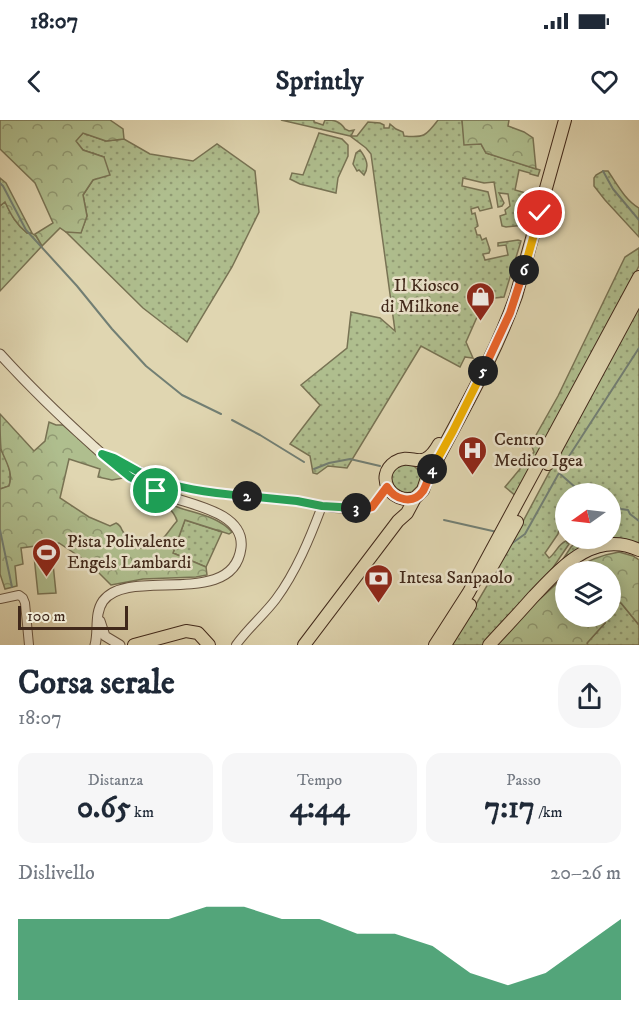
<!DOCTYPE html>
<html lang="it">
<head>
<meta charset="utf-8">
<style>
	:root { --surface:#fff; --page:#f6f6f7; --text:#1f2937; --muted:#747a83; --accent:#0b8043 }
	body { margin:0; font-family:"IM FELL DW Pica",serif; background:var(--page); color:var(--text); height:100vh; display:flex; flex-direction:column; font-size:22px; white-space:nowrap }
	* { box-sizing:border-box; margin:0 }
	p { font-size:20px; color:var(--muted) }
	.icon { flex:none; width:33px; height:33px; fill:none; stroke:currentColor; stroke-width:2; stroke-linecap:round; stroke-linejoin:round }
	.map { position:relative; height:525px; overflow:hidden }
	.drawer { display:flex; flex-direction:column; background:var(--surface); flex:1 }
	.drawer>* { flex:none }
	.needle { width:39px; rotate:256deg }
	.buttons { position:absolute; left:555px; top:363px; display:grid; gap:12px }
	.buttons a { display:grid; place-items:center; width:66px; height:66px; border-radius:50%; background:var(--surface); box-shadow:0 3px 15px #0003; font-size:30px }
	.scale { position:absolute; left:18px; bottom:15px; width:110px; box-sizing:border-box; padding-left:6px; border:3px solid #40281a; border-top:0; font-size:16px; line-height:21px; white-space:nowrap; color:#40281a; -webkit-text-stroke:4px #ebe4cc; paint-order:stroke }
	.pin { position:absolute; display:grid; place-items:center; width:51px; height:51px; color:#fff; margin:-26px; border:3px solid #fff; border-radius:50%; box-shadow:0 2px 6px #0007 }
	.km { position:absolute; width:30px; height:30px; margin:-15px; border-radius:50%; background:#222; color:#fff; font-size:16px; line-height:30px; text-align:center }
	.round { display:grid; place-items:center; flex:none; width:63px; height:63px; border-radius:24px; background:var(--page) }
	.summary { display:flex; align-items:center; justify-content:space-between; height:102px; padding:0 18px }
	h1 { font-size:33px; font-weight:800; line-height:45px }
	.metrics { display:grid; grid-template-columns:repeat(3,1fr); gap:9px; height:102px; padding:6px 18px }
	.metrics div { display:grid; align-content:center; border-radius:15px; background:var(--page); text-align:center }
	.metrics b { font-size:30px; font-weight:800 }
	.metrics small { font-size:16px; font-weight:400 }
	.metrics p { font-size:16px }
	.chart { height:168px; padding:12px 18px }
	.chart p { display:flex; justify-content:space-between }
	.chart svg { width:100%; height:108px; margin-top:6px; fill:var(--accent); opacity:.7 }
	.status { display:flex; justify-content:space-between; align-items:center; height:42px; padding:0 30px; background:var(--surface); direction:ltr }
	.status svg { height:16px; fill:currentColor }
	header { display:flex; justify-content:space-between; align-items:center; height:78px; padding:0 18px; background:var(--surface); font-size:27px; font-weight:800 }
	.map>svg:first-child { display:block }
	.grass { fill:url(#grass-dots); stroke:#787354; stroke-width:1.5 }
	.forest { fill:url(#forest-crowns); stroke:#787354; stroke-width:1.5 }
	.park { fill:#afbe8e; stroke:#787354; stroke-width:1.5 }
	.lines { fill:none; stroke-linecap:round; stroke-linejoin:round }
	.stream { stroke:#727f74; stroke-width:2 }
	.minor-casing { stroke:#685440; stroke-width:10 }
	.tertiary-casing { stroke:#685440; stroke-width:11 }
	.primary-casing { stroke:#40281a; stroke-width:14 }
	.trunk-casing { stroke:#40281a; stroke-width:14 }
	.minor { stroke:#ebe4cc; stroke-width:8 }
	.tertiary { stroke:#ebe4cc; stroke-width:9 }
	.primary { stroke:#e0d6b1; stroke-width:12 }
	.trunk { stroke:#e0d6b1; stroke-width:12 }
	.split-1-casing { stroke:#fff; stroke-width:12 }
	.split-2-casing { stroke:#fff; stroke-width:12 }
	.split-3-casing { stroke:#fff; stroke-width:12 }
	.split-4-casing { stroke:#fff; stroke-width:12 }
	.split-5-casing { stroke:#fff; stroke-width:12 }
	.split-6-casing { stroke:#fff; stroke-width:12 }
	.split-7-casing { stroke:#fff; stroke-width:12 }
	.split-1 { stroke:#22a559; stroke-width:8 }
	.split-2 { stroke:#22a559; stroke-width:8 }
	.split-3 { stroke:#22a559; stroke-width:8 }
	.split-4 { stroke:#f0652b; stroke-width:8 }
	.split-5 { stroke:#f5b400; stroke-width:8 }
	.split-6 { stroke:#f0652b; stroke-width:8 }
	.split-7 { stroke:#f5b400; stroke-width:8 }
	.labels { text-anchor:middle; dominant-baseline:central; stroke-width:5; stroke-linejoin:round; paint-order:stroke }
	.poi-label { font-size:18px; fill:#40281a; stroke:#ebe4cc; text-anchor:start }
</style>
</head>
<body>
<div class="status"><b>18:07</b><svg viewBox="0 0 49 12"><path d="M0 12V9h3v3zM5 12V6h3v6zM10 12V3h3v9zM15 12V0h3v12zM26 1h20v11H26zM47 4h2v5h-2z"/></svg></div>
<header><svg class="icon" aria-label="back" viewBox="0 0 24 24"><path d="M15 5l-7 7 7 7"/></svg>Sprintly<svg class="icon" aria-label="heart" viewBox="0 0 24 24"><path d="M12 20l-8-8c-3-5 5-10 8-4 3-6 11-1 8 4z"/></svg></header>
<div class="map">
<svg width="639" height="525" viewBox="0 0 639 525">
	<defs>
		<pattern id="grass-dots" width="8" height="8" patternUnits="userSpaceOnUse" patternTransform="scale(1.5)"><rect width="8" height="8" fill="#afbe8e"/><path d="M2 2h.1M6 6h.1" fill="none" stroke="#909a73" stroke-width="1.8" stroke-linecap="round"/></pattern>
		<pattern id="forest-crowns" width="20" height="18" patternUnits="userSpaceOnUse" patternTransform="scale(1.5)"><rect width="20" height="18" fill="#afbe8e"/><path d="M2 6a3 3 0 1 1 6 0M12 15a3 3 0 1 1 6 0" fill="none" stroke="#909a73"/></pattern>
	</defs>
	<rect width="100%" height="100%" fill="#e0d6b1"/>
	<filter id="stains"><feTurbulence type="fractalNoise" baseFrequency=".00333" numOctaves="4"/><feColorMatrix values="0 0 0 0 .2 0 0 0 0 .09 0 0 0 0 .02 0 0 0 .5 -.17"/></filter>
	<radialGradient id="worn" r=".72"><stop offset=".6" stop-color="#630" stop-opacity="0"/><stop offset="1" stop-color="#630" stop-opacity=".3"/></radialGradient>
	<path class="grass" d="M281 0H314V2L323 5 325 0C334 0 340 1 345 9L349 11 354 10 351 16H357L368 2 380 3 384 5V8H389L390 4 396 9 403 12 404 16C424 18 426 16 438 0H462L465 24H481L486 33 540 50 538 56 530 54V53L519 50 515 70 533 75 525 105 506 107 502 106 500 96 506 94 505 90 510 86 508 74 499 73 504 83 502 86 498 87 494 62 484 63 463 58 462 66 488 72 492 88 480 91 478 87 471 89 472 94 475 93 478 106 475 108 477 115H480L482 120 486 118 490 130 489 133 483 134 485 140 508 135 506 125 498 126V123L518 120 521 121 504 177 485 179 466 222 473 238 465 237 460 247 421 226 347 348 328 346 317 354 313 353 310 336 290 324 320 285 301 265 347 228 351 192 380 198 395 211 371 34 366 28 350 16Z
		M83 13 106 21 124 19 150 34 193 41 217 24 255 51 259 92 232 147 187 222 143 188 66 112H81L87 96 83 75 93 60 104 37 83 30 75 21Z
		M319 13 342 19 348 25V36L338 58 336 73 300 64 290 59 292 53 303 55Z
		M360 30C366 38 370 46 364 55L359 50 357 51 353 44 356 33Z
		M603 51H608C617 64 625 80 639 88V117L605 80 594 66V58L596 55Z
		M5 81C10 94 16 104 27 113 36 112 38 119 42 126L0 171V86Z
		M639 128V146L516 376 505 367 534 332 531 324 558 276 625 137Z
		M639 184V426L633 423 561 442 571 427 579 419 610 418V374H566L565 401 560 405 558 414 545 433 549 438C556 433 558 424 566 421L569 424 546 458 484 525H452L504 437Z
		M0 328C7 339 13 353 9 366L0 369Z
		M391 359a15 15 0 1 1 30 0a15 15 0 1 1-30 0Z
		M185 400 222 412 206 447 173 433Z
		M614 482 621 483 639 505V525H588L587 523 605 503 604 497 610 496 611 484Z"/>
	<path class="forest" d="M0 0H110L123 9 124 19 106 21 83 13 76 21 83 30 104 37 110 55 93 60 83 75 87 96 81 113 66 112 60 108 42 126 35 114 53 103 35 63 0 29Z
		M462 0H509L508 6 524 12 533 18 536 49 486 33 481 24 464 25Z
		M0 58 6 63 32 113H27C16 104 11 95 5 82L0 86Z
		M0 294 34 331 45 321 49 302 56 305H63L123 358 112 360 98 357 100 349 69 339 60 378 89 397 110 406 116 403C118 404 121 407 122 410 126 415 127 422 132 426 134 427 139 428 141 428 160 430 166 413 177 401 172 384 155 381 140 375L139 370C152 376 166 383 180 388 198 394 219 397 232 412L229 414 185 400 173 433 206 447 207 455 196 457 143 459 111 465 89 443 59 423 21 428 23 444 15 446 17 466 5 469 0 454V369L9 366C14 352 5 341 1 329 0 319 0 304 0 294Z
		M619 432 633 436 639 440V505L621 483 614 482 611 484 610 452 571 451C586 441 601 435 619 432Z
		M565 456 566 496 604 497 605 503 587 523 588 525H494L506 510Z"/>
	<path class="park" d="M52 434 56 473 38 474 34 436Z"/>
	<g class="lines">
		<path class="stream" d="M603 51 613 69 639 100
			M0 63 3 66 26 110 77 166 112 209 146 246 182 275 221 294
			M232 300 260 315 304 342
			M314 349 329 343 350 339 380 346
			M559 353 583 374
			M610 384 621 389 628 390 630 394 639 401
			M444 400 497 412
			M0 410 12 467
			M511 424 525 414 564 344 639 228"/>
		<defs>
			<path id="minor" d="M105 335C125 341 142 355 163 362 204 376 248 375 291 380 301 381 312 385 322 386 337 389 353 390 368 388L374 385 387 367
				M0 479 19 475 23 478 25 483 29 525
				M236 525C248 508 264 495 276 479 296 452 310 418 322 386"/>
			<path id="tertiary" d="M0 234C29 266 59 295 91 324 108 339 124 355 145 366 154 371 164 375 174 378 198 386 245 395 241 428 233 490 128 446 103 481 94 494 99 511 95 525
				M100 501 105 516 120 525"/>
			<path id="primary" d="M415 378C391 385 374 356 395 342 413 331 422 354 439 324
				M134 525 186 511 198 513 209 525
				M304 525 398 401 407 393 415 378 423 370 426 361C457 300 493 241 516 176L565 0
				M489 525C504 509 519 493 533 477 561 448 594 409 639 430"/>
			<path id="trunk" d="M548 344 639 175
				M486 457 517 402
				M435 525 469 472 639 157
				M445 525 470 485"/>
		</defs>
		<use href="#minor" class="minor-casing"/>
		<use href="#tertiary" class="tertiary-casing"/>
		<use href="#primary" class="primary-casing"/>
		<use href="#trunk" class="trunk-casing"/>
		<use href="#minor" class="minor"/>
		<use href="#tertiary" class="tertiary"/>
		<use href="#primary" class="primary"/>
		<use href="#trunk" class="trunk"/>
	</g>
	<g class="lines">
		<defs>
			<path id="split-1" d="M141 353 114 338 102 334 130 357 156 371"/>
			<path id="split-2" d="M141 353C175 369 210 373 247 376"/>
			<path id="split-3" d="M247 376 297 381 322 386 356 388"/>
			<path id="split-4" d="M356 388H368L372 387 387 367C395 380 413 385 423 371 427 364 429 356 432 349"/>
			<path id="split-5" d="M432 349 453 311 483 251"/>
			<path id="split-6" d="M483 251 510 193 524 150"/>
			<path id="split-7" d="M524 150 540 93"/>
		</defs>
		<use href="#split-1" class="split-1-casing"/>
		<use href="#split-2" class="split-2-casing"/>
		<use href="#split-3" class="split-3-casing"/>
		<use href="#split-4" class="split-4-casing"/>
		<use href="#split-5" class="split-5-casing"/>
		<use href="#split-6" class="split-6-casing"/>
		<use href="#split-7" class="split-7-casing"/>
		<use href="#split-1" class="split-1"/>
		<use href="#split-2" class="split-2"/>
		<use href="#split-3" class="split-3"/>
		<use href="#split-4" class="split-4"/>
		<use href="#split-5" class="split-5"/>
		<use href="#split-6" class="split-6"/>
		<use href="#split-7" class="split-7"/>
	</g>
	<defs>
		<symbol id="shop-pin" viewBox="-11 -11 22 30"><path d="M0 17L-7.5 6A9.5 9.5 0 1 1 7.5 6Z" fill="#8f2418" stroke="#ebe4cc"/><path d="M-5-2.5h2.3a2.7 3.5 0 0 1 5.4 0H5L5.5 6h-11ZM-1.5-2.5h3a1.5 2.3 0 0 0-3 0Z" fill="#fff"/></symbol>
		<symbol id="hospital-pin" viewBox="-11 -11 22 30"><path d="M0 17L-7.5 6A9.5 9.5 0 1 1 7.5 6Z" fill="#8f2418" stroke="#ebe4cc"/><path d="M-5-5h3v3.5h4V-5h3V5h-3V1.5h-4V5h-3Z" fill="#fff"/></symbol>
		<symbol id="stadium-pin" viewBox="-11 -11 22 30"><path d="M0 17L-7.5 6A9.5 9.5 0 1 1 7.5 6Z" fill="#8f2418" stroke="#ebe4cc"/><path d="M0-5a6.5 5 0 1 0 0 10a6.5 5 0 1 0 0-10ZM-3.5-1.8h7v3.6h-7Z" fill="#fff"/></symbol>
		<symbol id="bank-pin" viewBox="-11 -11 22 30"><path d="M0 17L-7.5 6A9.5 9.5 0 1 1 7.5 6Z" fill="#8f2418" stroke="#ebe4cc"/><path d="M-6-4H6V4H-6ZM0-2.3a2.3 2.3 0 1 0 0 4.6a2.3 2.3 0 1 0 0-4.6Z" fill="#fff"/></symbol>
	</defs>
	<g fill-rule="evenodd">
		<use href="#shop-pin" x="464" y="160" width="33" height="45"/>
		<use href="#hospital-pin" x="456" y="314" width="33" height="45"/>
		<use href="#stadium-pin" x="30" y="416" width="33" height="45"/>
		<use href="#bank-pin" x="362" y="442" width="33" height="45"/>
	</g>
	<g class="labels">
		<g class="poi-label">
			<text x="459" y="166" text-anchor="end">Il Kiosco<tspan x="459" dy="21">di Milkone</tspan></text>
			<text x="494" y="320">Centro<tspan x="494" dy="21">Medico Igea</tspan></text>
			<text x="67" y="422">Pista Polivalente<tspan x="67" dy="21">Engels Lambardi</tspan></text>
			<text x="399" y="458">Intesa Sanpaolo</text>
		</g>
	</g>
	<rect width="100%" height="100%" filter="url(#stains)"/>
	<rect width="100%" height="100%" fill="url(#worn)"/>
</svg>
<div class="buttons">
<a><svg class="needle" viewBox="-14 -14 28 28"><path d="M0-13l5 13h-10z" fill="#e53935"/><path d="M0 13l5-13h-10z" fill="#747a83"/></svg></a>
<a><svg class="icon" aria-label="layers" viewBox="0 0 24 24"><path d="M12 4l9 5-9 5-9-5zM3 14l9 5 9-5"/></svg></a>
</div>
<div class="scale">100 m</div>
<div class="pin" style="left:156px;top:371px;background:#1e9e55"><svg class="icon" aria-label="arrive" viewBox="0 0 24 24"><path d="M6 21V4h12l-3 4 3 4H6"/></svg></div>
<div class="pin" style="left:540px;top:93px;background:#d93025"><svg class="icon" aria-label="check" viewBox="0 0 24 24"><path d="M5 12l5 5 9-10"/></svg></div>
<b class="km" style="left:247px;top:376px">2</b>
<b class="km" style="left:356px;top:388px">3</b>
<b class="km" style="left:432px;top:349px">4</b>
<b class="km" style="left:483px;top:251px">5</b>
<b class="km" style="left:524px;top:150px">6</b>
</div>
<section class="drawer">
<div class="summary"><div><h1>Corsa serale</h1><p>18:07</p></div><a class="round"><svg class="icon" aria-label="share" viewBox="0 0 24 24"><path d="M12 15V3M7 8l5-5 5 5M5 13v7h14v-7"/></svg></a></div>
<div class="metrics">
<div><p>Distanza</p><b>0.65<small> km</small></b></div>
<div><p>Tempo</p><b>4:44</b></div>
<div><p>Passo</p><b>7:17<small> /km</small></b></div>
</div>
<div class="chart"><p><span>Dislivello</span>20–26 m</p>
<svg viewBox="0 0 160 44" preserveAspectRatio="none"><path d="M0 44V11L10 11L20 11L30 11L40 11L50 6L60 6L70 11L80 11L90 17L100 17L110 22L120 33L130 38L140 33L150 22L160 11V44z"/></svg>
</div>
</section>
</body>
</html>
